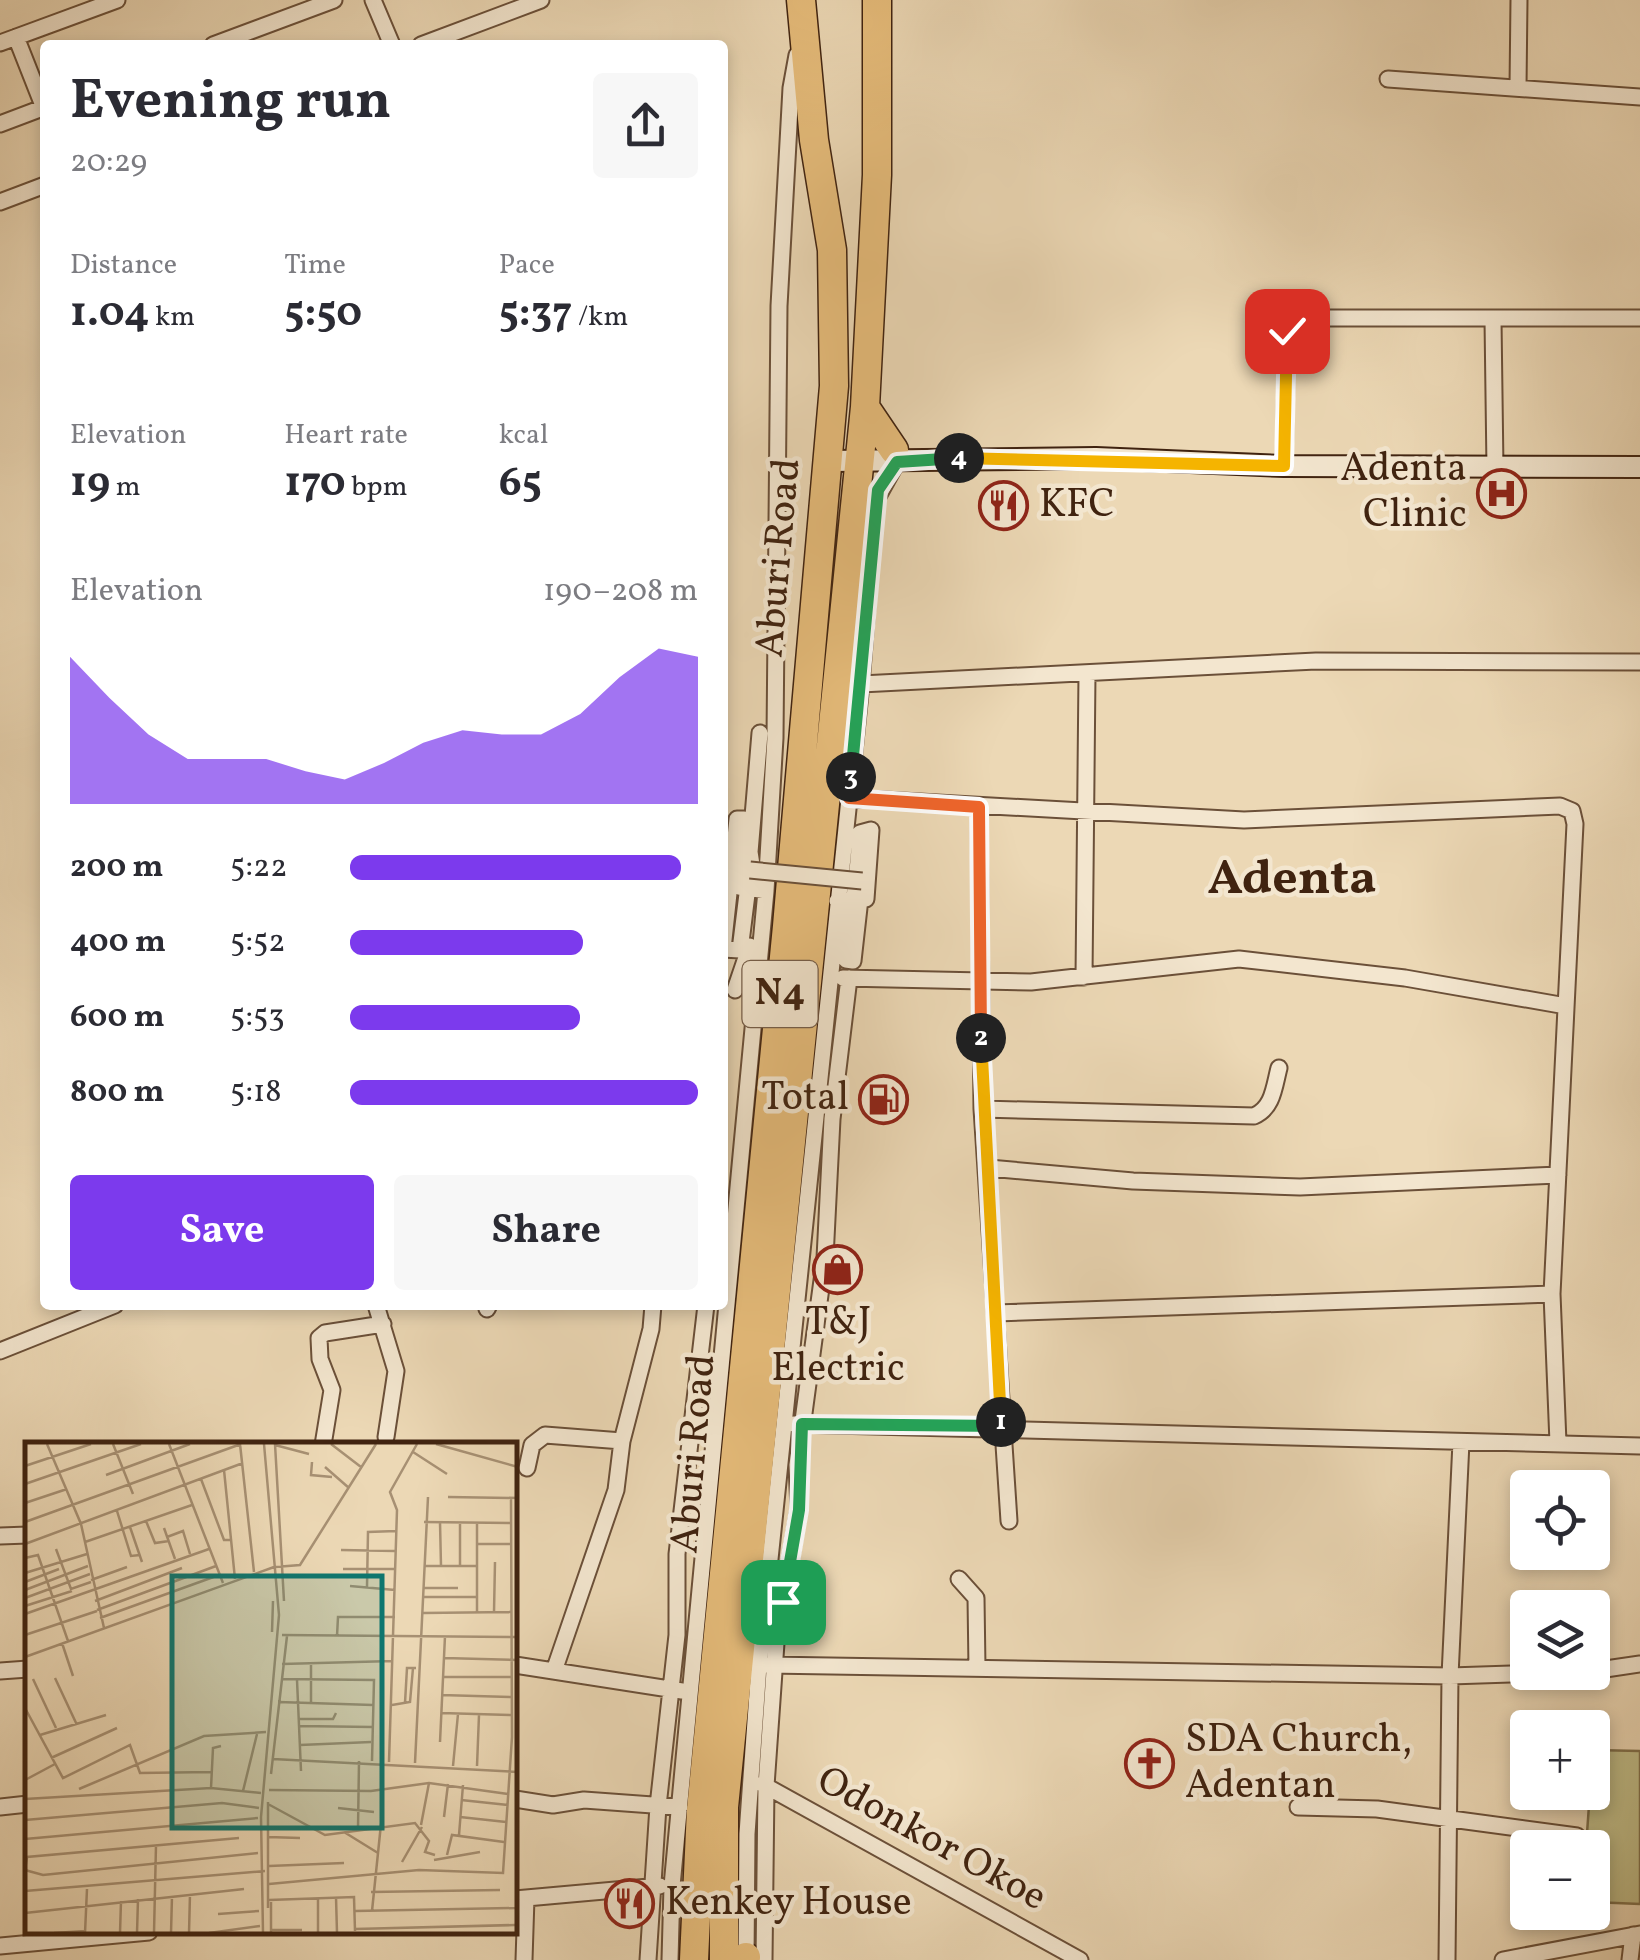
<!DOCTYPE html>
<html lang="en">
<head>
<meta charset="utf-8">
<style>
	:root { --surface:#fff; --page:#f7f7f7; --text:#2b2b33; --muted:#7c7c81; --accent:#7c3aed }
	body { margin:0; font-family:Vollkorn,serif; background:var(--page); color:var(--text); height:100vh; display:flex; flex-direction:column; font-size:38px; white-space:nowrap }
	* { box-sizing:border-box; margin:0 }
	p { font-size:32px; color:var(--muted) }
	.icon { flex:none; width:55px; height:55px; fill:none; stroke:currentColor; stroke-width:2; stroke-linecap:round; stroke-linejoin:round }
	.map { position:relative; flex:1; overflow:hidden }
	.side { position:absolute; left:40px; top:40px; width:688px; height:1270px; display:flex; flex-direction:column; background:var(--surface); border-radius:10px; box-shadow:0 5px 15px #0003 }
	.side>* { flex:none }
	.buttons { position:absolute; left:1510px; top:1470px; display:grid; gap:20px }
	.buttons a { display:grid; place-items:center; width:100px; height:100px; border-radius:10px; background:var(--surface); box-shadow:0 5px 15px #0003; font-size:50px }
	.pin { position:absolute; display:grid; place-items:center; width:85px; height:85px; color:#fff; margin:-42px; border-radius:20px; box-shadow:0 5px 15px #0006 }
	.km { position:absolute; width:50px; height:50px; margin:-25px; border-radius:50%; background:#222; color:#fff; font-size:28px; line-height:50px; text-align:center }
	.round { display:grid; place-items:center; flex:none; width:105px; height:105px; border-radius:10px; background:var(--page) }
	.headline { display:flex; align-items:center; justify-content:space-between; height:170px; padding:0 30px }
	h1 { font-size:55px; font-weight:700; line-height:75px }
	.metrics { display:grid; grid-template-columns:repeat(3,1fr); gap:15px; height:170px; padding:10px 30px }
	.metrics div { display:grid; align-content:center }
	.metrics b { font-size:42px; font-weight:700 }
	.metrics small { font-size:28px; font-weight:400 }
	.metrics p { font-size:28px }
	.chart { height:280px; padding:20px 30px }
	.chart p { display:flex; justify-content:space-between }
	.chart svg { width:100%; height:180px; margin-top:10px; fill:var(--accent); opacity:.7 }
	.primary-button { display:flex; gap:20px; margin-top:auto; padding:20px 30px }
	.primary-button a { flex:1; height:115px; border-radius:10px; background:var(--accent); color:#fff; font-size:40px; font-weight:700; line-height:115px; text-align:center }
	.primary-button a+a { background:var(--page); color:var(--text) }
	ul { padding:0 30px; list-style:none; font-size:32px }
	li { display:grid; grid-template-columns:160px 120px 1fr; align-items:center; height:75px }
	li i { height:25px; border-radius:12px; background:var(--accent) }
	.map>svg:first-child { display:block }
	.green { fill:#bfbc88; stroke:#80704c; stroke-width:2.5 }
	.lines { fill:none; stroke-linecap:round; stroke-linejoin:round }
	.street-casing { stroke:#6b5039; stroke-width:19 }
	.secondary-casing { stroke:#402310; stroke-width:24 }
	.highway-casing { stroke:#402310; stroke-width:31 }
	.street { stroke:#f3e6cf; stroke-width:15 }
	.secondary { stroke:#f3e6cf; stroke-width:20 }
	.highway { stroke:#e6bc7a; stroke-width:28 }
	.street-bridge-casing { stroke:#6b5039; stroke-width:19; stroke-linecap:butt }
	.street-bridge { stroke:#f3e6cf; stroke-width:15 }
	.split-1-casing { stroke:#fff; stroke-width:20 }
	.split-2-casing { stroke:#fff; stroke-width:20 }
	.split-3-casing { stroke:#fff; stroke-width:20 }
	.split-4-casing { stroke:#fff; stroke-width:20 }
	.split-5-casing { stroke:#fff; stroke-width:20 }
	.split-1 { stroke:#22a559; stroke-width:12 }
	.split-2 { stroke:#f5b400; stroke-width:12 }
	.split-3 { stroke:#f0652b; stroke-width:12 }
	.split-4 { stroke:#22a559; stroke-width:12 }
	.split-5 { stroke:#f5b400; stroke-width:12 }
	.labels { text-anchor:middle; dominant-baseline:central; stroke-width:9; stroke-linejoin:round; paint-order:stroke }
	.shield { fill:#f3e6cf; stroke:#765e49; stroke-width:2.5 }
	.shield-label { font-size:38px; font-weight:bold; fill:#402310 }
	.poi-label { font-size:40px; fill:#402310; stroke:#f3e6cf; text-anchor:start }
	.street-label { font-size:40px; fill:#402310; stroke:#f3e6cf }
	.district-label { font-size:50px; font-weight:bold; fill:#402310; stroke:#f3e6cf }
	.inset-road { fill:none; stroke:#a79073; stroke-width:2.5 }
	.view { fill:#0f766e; fill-opacity:0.15; stroke:#0f766e; stroke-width:5 }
	.inset-edge { fill:none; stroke:#402310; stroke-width:5 }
</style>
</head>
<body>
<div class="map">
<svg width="1640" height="1960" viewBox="0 0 1640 1960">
	<rect width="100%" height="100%" fill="#ecd8b5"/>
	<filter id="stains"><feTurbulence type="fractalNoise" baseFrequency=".002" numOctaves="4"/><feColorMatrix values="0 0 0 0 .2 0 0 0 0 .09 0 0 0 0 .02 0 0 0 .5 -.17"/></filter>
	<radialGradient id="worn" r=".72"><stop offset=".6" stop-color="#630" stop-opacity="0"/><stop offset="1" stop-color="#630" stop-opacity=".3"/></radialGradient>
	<path class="green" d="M1593 1750 1640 1751V1904L1593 1902 1592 1848 1586 1847Z"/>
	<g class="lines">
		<defs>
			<path id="street" d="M373 0 392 45
				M16 37 44 108
				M0 43 117 0
				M213 45 334 0
				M421 45 541 0
				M1388 79 1640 97
				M1518 87 1519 0
				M0 124 45 107
				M0 202 45 185
				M1493 320 1495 469
				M1284 466 1287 331 1298 318H1640
				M861 684 1316 661 1640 662
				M849 798 1244 820 1560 806 1572 811 1575 824 1552 1294 1558 1443
				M979 807 982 1109 1009 1521
				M750 870 740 950 723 949 737 819H744L739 887 766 891
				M754 878 750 852 760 733
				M837 901 866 899 871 830 860 833C858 876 851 918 846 960L853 961 862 881
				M1084 977 1087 674
				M843 978 1031 982 1239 959 1405 978 1566 1006
				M735 990 750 946
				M982 1109 1254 1116C1273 1108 1274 1087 1279 1068
				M989 1168 1133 1181 1300 1187 1558 1175
				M376 1305 396 1371 386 1437
				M487 1309 489 1305
				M996 1313 1552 1294
				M0 1351 115 1305
				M794 1424 1640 1446
				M323 1445 332 1390 320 1359 319 1338 325 1333 383 1324
				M527 1468 532 1445 545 1435 622 1441
				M0 1536 28 1535
				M959 1579 976 1598 977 1668
				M515 1665 682 1691
				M768 1665 1450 1676 1573 1672
				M0 1671 28 1669
				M554 1671 616 1490 622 1441 651 1329 653 1305
				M1592 1671 1640 1664
				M762 1784 1080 1960
				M515 1799 553 1805 584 1800 680 1807
				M0 1807 28 1804
				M1298 1807 1377 1809 1577 1836
				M515 1899 660 1886
				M0 1946 149 1932
				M524 1960 526 1898
				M648 1960 658 1806 677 1635V1554L706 1305
				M670 1960 672 1886 766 891 775 738 779 306 791 88 797 55
				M746 1960 747 1834 759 1665 861 684 875 502 897 462
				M764 1960 766 1786 776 1643 799 1509 797 1465 825 1258 832 1119 849 978
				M1447 1960 1450 1676 1461 1442
				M1503 1960 1640 1934
				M1630 1960 1633 1935"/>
			<path id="secondary" d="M830 461 1096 458 1284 466 1640 467"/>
			<path id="highway" d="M865 407 894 450
				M694 1960 701 1810 787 926 834 386 832 250 814 140 801 0
				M724 1960V1807L865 407 877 175V0
				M744 1960 746 1957"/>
		</defs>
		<use href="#street" class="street-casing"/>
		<use href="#secondary" class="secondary-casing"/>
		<use href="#highway" class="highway-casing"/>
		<use href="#street" class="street"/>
		<use href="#secondary" class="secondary"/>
		<use href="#highway" class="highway"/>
		<defs>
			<path id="street-bridge" d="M750 870 862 881"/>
		</defs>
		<use href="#street-bridge" class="street-bridge-casing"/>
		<use href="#street-bridge" class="street-bridge"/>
	</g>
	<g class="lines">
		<defs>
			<path id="split-1" d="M783 1602 799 1510 802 1424 1001 1426V1422"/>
			<path id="split-2" d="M981 1038 1001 1422"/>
			<path id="split-3" d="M851 777 849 798 979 807 981 1038"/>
			<path id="split-4" d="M851 777 878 490 897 462 959 458"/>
			<path id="split-5" d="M959 458 1284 466 1287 331"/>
		</defs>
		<use href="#split-1" class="split-1-casing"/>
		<use href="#split-2" class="split-2-casing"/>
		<use href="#split-3" class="split-3-casing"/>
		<use href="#split-4" class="split-4-casing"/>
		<use href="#split-5" class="split-5-casing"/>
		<use href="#split-1" class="split-1"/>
		<use href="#split-2" class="split-2"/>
		<use href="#split-3" class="split-3"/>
		<use href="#split-4" class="split-4"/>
		<use href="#split-5" class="split-5"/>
	</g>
	<defs>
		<symbol id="hospital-ring" viewBox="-11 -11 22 22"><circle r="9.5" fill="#f3e6cf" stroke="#8f2418" stroke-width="1.5"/><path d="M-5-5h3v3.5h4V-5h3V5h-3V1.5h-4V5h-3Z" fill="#8f2418"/></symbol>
		<symbol id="restaurant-ring" viewBox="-11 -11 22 22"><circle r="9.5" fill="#f3e6cf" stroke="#8f2418" stroke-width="1.5"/><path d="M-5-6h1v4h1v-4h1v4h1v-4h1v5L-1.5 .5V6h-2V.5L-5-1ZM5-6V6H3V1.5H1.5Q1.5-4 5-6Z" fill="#8f2418"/></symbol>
		<symbol id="fuel-ring" viewBox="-11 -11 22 22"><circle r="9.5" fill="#f3e6cf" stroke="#8f2418" stroke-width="1.5"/><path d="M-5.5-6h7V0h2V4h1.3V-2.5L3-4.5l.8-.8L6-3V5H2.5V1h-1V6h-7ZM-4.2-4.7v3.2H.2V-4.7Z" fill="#8f2418"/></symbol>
		<symbol id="shop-ring" viewBox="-11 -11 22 22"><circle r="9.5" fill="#f3e6cf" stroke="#8f2418" stroke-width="1.5"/><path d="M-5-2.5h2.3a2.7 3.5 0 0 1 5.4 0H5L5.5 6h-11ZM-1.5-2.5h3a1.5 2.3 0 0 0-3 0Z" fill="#8f2418"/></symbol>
		<symbol id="church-ring" viewBox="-11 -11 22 22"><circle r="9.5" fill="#f3e6cf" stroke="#8f2418" stroke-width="1.5"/><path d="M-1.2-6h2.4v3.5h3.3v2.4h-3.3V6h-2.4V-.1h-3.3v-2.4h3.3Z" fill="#8f2418"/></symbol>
	</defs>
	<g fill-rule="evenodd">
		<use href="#hospital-ring" x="1474" y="466" width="55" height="55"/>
		<use href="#restaurant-ring" x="976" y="478" width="55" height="55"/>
		<use href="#fuel-ring" x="856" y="1072" width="55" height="55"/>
		<use href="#shop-ring" x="810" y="1242" width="55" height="55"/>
		<use href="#church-ring" x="1122" y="1736" width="55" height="55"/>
		<use href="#restaurant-ring" x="602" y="1876" width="55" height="55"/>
	</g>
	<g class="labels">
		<rect class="shield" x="742.5" y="961" width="75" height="66" rx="8"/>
		<g class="shield-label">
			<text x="780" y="994">N4</text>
		</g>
		<g class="poi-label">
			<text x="1467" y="470" text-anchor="end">Adenta<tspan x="1467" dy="46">Clinic</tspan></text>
			<text x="1039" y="506">KFC</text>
			<text x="849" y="1099" text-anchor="end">Total</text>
			<text x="838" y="1324" text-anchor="middle">T&amp;J<tspan x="838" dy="46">Electric</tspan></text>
			<text x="1185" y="1741">SDA Church,<tspan x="1185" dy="46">Adentan</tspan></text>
			<text x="665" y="1904">Kenkey House</text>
		</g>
		<g class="street-label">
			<text transform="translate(780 558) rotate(-85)">Aburi Road</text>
			<text transform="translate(695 1454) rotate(-85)">Aburi Road</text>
			<text transform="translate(931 1840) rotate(29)">Odonkor Okoe</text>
		</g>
		<g class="district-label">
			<text x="1292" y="880">Adenta</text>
		</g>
	</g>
	<g transform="translate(25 1442)">
		<rect width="492" height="492" fill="#ecd8b5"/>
		<path class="inset-road" d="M22 2 56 82 79 186M88 2 108 52M144 2 198 141M215 2 229 130M250 2 259 159M306 2 336 25M411 2 493 25M250 3 284 12M388 10 422 32M287 20 286 33 307 35M0 24 66 2M300 25 324 46M199 28 210 137M81 33 165 2M176 37 199 98H207M0 42 116 2M423 55 493 56M0 61 42 47M92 69 106 114 115 113M121 79 130 101 144 99M0 80 216 2M399 80 486 81M415 80 416 124M105 85 117 120M139 86 150 117M142 95 158 89 165 112M60 100 167 63M0 102 218 21M452 102H487M31 107 46 147 66 140M316 108 370 109M0 116 13 113 43 199M399 124H453M435 124V80M250 125 275 123 351 2M318 127H370M0 131 62 112M66 138 102 125M0 140 34 127M325 144 370 148M342 145 343 90 371 89M399 146H433M0 148 63 124M399 155H453M0 156 65 132M70 159 157 126M0 164 47 149M72 168 191 124M452 170V80M469 170 470 120M398 171 487 170M0 172 184 107M75 176 194 133M247 190 248 159M0 193 72 169M257 193 493 195M312 194 313 175H370M37 201 48 234M0 215 249 125M419 216 493 218M257 222 368 219M417 235H487M30 236 52 283M8 237 31 286M256 237 349 238 347 319M272 238 276 329M416 253 487 255M253 260 348 263M286 260V221M380 261 382 226H391M367 263 385 260 388 226M0 266 38 336 105 303 115 331 186 330M416 271 486 273M273 277H308L311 271M274 284 347 285M15 293 81 273M415 300 420 194M275 303 346 300M26 316 92 286M248 317 493 330M364 320 372 68 365 50 392 2M390 321 403 55M428 324 433 272M452 324 454 273M246 332 262 194M0 338 30 322M186 346 188 306 196 304M54 347 179 294 241 290M244 348 346 349 404 341 483 352M218 349 232 292M0 357 186 346 236 351M436 358 483 363M243 360V466M243 362 300 393 390 381 404 399 400 410 410 413M313 366 349 370M419 375 423 342M435 375 481 380M0 378 197 361 234 366M396 383 404 341M333 387 334 319M319 390 353 411M434 393 438 343M243 395 275 396M214 396 2 415 0 428 18 433 233 411M0 397 233 376M422 413 427 393 479 400M409 418 455 410M377 420 397 385M244 424 319 421M244 442 394 428 478 431 487 295 486 56M0 449 240 429M346 450 475 448M311 455 312 491M244 458 329 455 330 489M330 469 491 466 493 457M347 469 356 382M0 471 219 447M193 472 234 469M330 487 490 483M246 488H277M29 491 60 489M60 491 62 447M95 491 96 459M112 491 113 457M129 491 131 403M146 491 147 454M164 491 165 452M184 491 235 484M238 491 236 375 254 173 239 2M246 491V460M293 491V457"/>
		<path class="view" d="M147 134H357V386H147Z"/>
		<rect width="492" height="492" class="inset-edge"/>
	</g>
	<rect width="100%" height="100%" filter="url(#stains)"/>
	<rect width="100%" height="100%" fill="url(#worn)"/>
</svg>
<div class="buttons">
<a><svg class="icon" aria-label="locate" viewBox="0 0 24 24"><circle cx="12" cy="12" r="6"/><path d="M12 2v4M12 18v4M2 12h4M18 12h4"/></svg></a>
<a><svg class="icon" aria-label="layers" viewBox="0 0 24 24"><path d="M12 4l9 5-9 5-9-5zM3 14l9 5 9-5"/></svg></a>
<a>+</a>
<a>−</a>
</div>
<div class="pin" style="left:783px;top:1602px;background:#1e9e55"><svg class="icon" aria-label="arrive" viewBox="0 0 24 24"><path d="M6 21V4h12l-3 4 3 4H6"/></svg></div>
<div class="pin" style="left:1287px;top:331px;background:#d93025"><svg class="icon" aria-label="check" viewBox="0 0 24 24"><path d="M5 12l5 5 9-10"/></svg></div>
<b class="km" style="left:1001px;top:1422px">1</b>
<b class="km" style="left:981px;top:1038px">2</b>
<b class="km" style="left:851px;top:777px">3</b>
<b class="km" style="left:959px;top:458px">4</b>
<section class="side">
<div class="headline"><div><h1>Evening run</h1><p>20:29</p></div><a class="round"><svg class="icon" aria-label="share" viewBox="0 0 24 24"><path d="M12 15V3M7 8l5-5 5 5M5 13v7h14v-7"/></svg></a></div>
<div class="metrics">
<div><p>Distance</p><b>1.04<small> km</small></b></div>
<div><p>Time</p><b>5:50</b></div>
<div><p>Pace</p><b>5:37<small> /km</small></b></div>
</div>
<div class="metrics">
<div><p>Elevation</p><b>19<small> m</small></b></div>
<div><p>Heart rate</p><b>170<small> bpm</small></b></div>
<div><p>kcal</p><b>65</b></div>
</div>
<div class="chart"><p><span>Elevation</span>190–208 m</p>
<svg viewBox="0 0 160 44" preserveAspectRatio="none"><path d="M0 44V8L10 18L20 27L30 33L40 33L50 33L60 36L70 38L80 34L90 29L100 26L110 27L120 27L130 22L140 13L150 6L160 8V44z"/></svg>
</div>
<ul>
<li><b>200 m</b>5:22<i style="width:95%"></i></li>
<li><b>400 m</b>5:52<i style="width:67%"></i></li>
<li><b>600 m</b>5:53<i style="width:66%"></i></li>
<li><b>800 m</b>5:18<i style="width:100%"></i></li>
</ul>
<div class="primary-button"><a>Save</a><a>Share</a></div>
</section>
</div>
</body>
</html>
